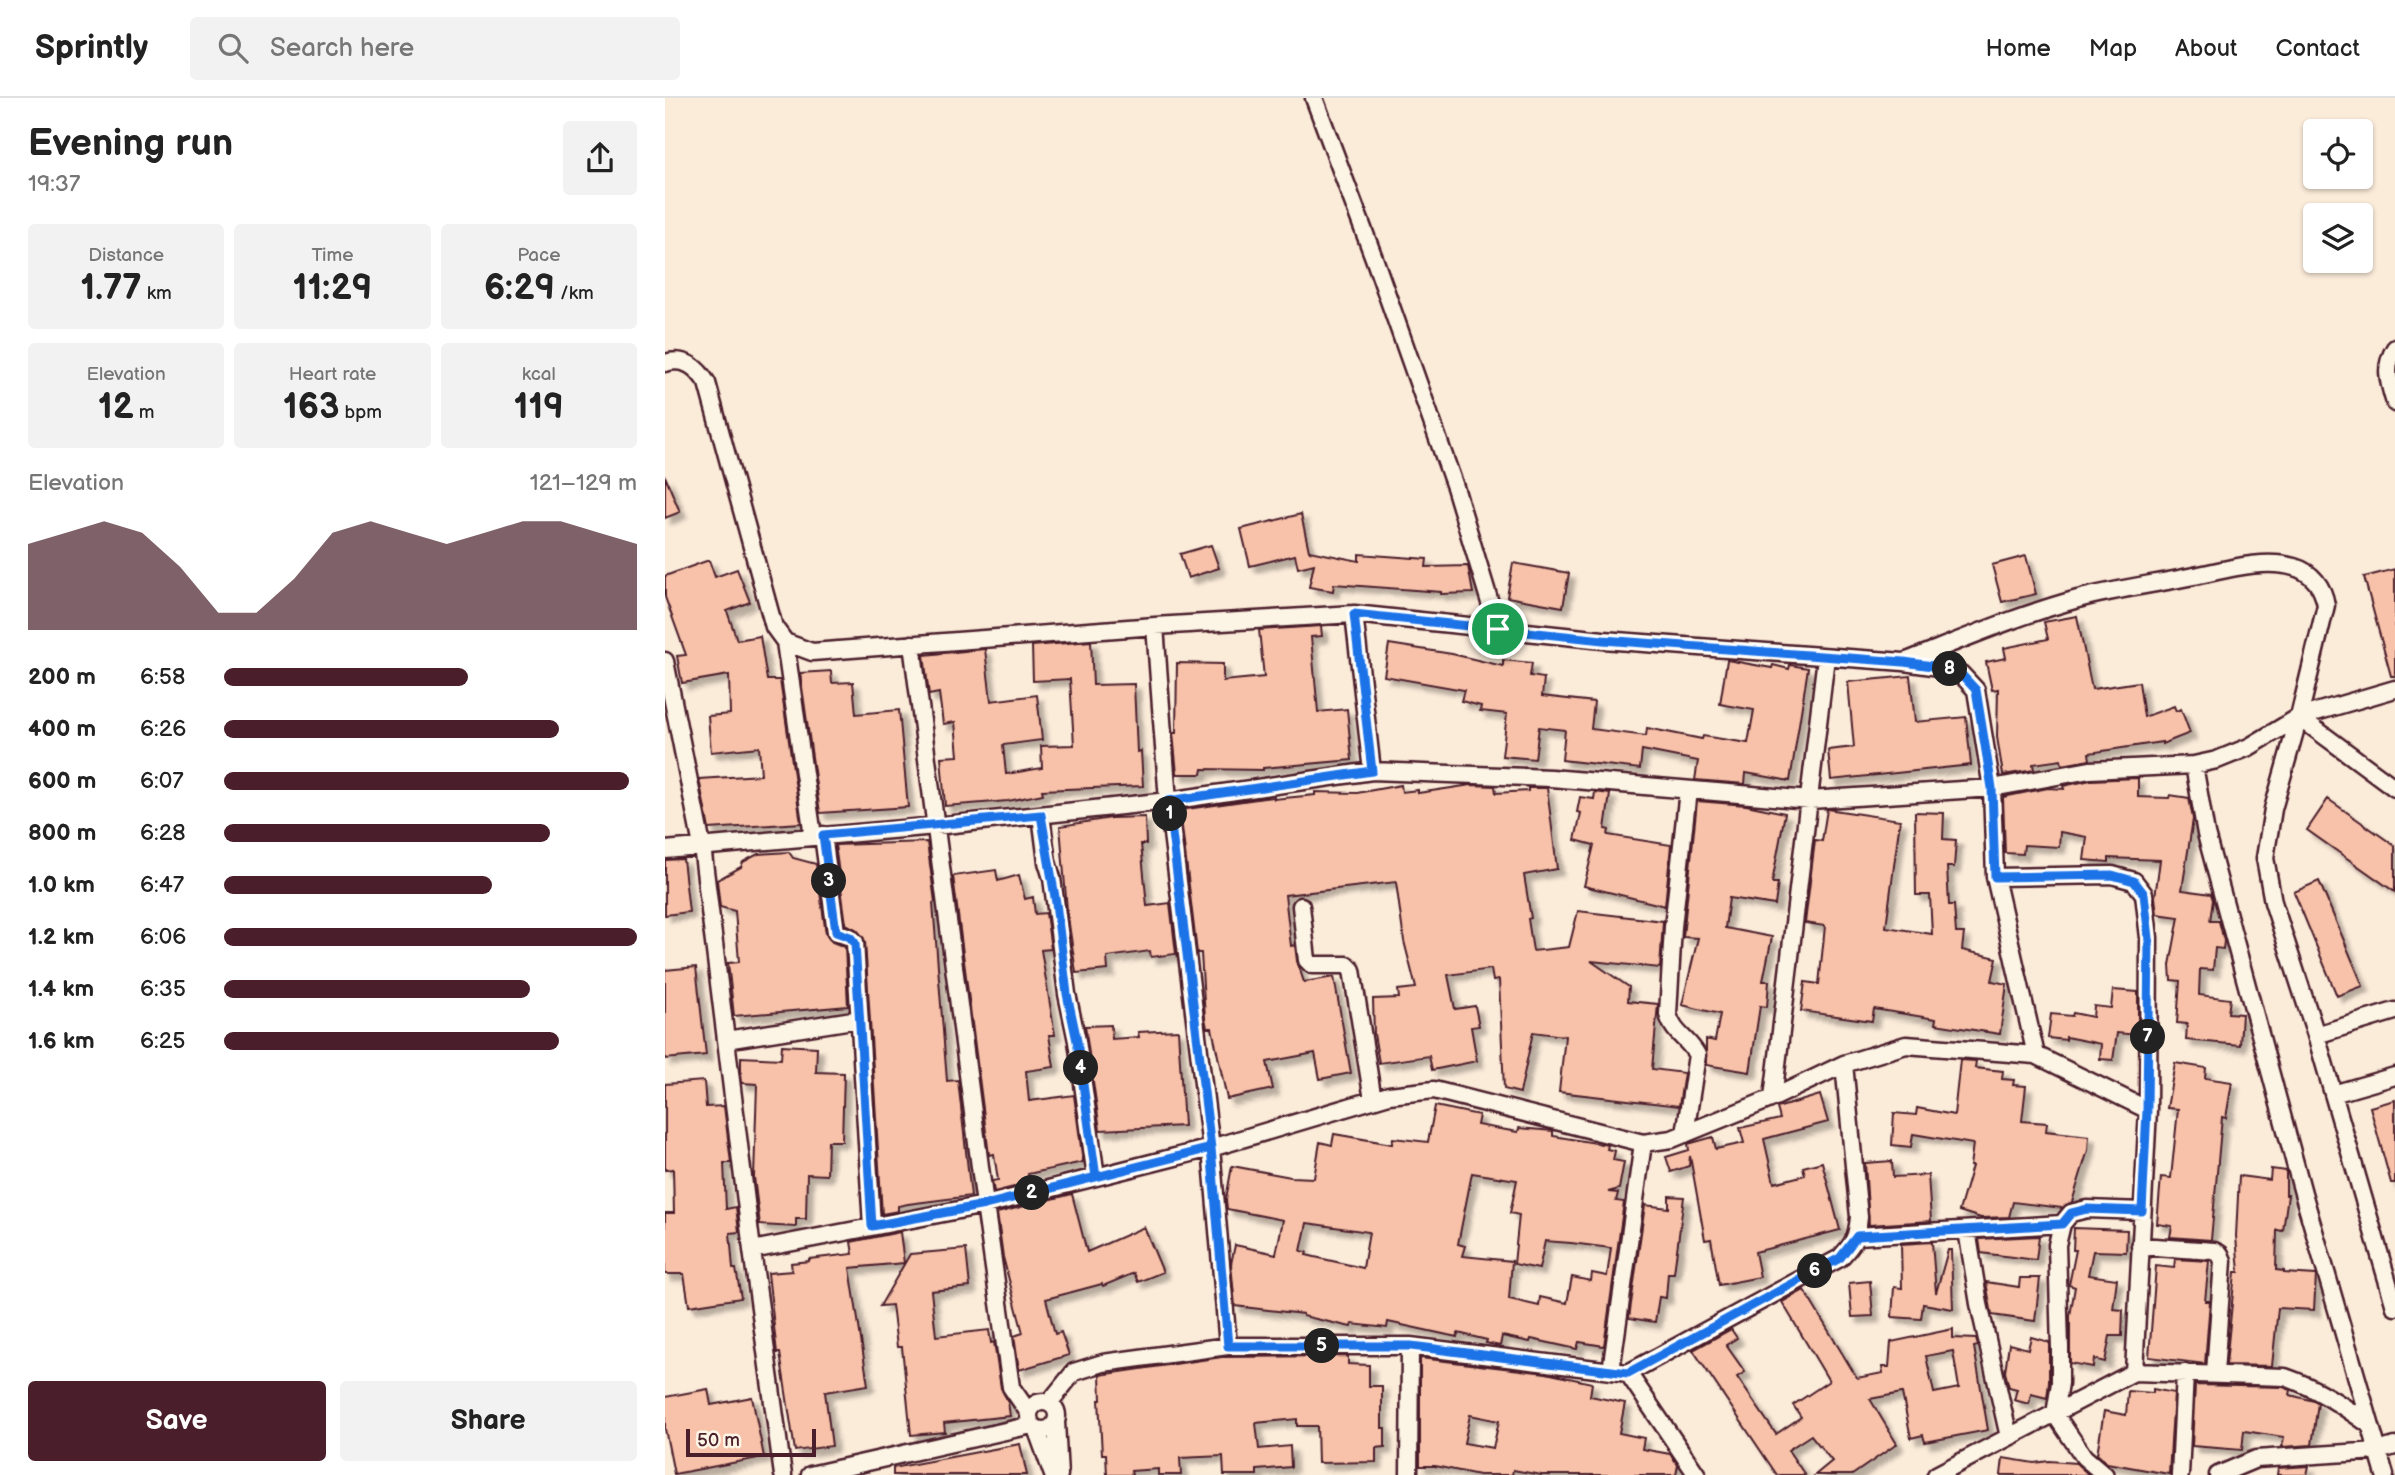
<!DOCTYPE html>
<html lang="en">
<head>
<meta charset="utf-8">
<style>
	:root { --surface:#fff; --page:#f2f2f2; --text:#222; --muted:#767676; --line:#e0e0e0; --accent:#4a1f2b }
	body { margin:0; font-family:"Balsamiq Sans",sans-serif; background:var(--page); color:var(--text); height:100vh; display:flex; flex-direction:column; font-size:26px; white-space:nowrap }
	* { box-sizing:border-box; margin:0 }
	p { font-size:23px; color:var(--muted) }
	.icon { flex:none; width:38px; height:38px; fill:none; stroke:currentColor; stroke-width:2; stroke-linecap:round; stroke-linejoin:round }
	.map { position:relative; flex:1; overflow:hidden }
	.side { display:flex; flex-direction:column; background:var(--surface); width:665px }
	.side>* { flex:none }
	.controls { position:absolute; left:1638px; top:21px; display:grid; gap:14px }
	.controls a { display:grid; place-items:center; width:70px; height:70px; border-radius:7px; background:var(--surface); box-shadow:0 2px 5px #0004; font-size:35px }
	.scale { position:absolute; left:21px; bottom:18px; width:130px; box-sizing:border-box; padding-left:7px; border:4px solid #4a1f2b; border-top:0; font-size:19px; line-height:24px; white-space:nowrap; color:#4a1f2b; -webkit-text-stroke:5px #fcf5e5; paint-order:stroke }
	.pin { position:absolute; display:grid; place-items:center; width:60px; height:60px; color:#fff; margin:-30px; border:4px solid #fff; border-radius:50%; box-shadow:0 2px 7px #0007 }
	.km { position:absolute; width:35px; height:35px; margin:-18px; border-radius:50%; background:#222; color:#fff; font-size:19px; line-height:35px; text-align:center }
	.round { display:grid; place-items:center; flex:none; width:74px; height:74px; border-radius:7px; background:var(--page) }
	.overview { display:flex; align-items:center; justify-content:space-between; height:119px; padding:0 28px }
	h1 { font-size:38px; font-weight:800; line-height:52px }
	.metrics { display:grid; grid-template-columns:repeat(3,1fr); gap:10px; height:119px; padding:7px 28px }
	.metrics div { display:grid; align-content:center; border-radius:7px; background:var(--page); text-align:center }
	.metrics b { font-size:35px; font-weight:800 }
	.metrics small { font-size:19px; font-weight:400 }
	.metrics p { font-size:19px }
	.chart { height:196px; padding:14px 28px }
	.chart p { display:flex; justify-content:space-between }
	.chart svg { width:100%; height:126px; margin-top:7px; fill:var(--accent); opacity:.7 }
	.button { display:flex; gap:14px; margin-top:auto; padding:14px 28px }
	.button a { flex:1; height:80px; border-radius:7px; background:var(--accent); color:#fff; font-size:28px; font-weight:800; line-height:80px; text-align:center }
	.button a+a { background:var(--page); color:var(--text) }
	ul { padding:0 28px; list-style:none; font-size:23px }
	li { display:grid; grid-template-columns:112px 84px 1fr; align-items:center; height:52px }
	li i { height:18px; border-radius:9px; background:var(--accent) }
	header { display:flex; align-items:center; gap:42px; box-sizing:border-box; height:98px; padding:0 35px; background:var(--surface); border-bottom:2px solid var(--line) }
	header strong { font-size:33px }
	nav { display:flex; gap:38px; margin-inline-start:auto; font-size:24px }
	.search { width:490px; height:63px; background:var(--page); display:flex; align-items:center; gap:18px; box-sizing:border-box; padding:0 24px; border-radius:7px; color:var(--muted); font-size:26px }
	main { display:flex; flex:1; min-height:0 }
	.map>svg:first-child { display:block }
	.building { fill:#f7c2a9; stroke:#4a1f2b; stroke-width:2; fill-rule:evenodd; filter:url(#shadow) }
	.lines { fill:none; stroke-linecap:round; stroke-linejoin:round }
	.minor-casing { stroke:#4a1f2b; stroke-width:21 }
	.minor { stroke:#fcf5e5; stroke-width:16 }
	.route-casing { stroke:#fff; stroke-width:14 }
	.route { stroke:#1a73e8; stroke-width:9 }
</style>
</head>
<body>
<header>
<strong>Sprintly</strong>
<div class="search"><svg class="icon" aria-label="search" viewBox="0 0 24 24"><circle cx="10" cy="10" r="6"/><path d="M15 15l6 6"/></svg>Search here</div>
<nav><a>Home</a><a>Map</a><a>About</a><a>Contact</a></nav>
</header>
<main>
<section class="side">
<div class="overview"><div><h1>Evening run</h1><p>19:37</p></div><a class="round"><svg class="icon" aria-label="share" viewBox="0 0 24 24"><path d="M12 15V3M7 8l5-5 5 5M5 13v7h14v-7"/></svg></a></div>
<div class="metrics">
<div><p>Distance</p><b>1.77<small> km</small></b></div>
<div><p>Time</p><b>11:29</b></div>
<div><p>Pace</p><b>6:29<small> /km</small></b></div>
</div>
<div class="metrics">
<div><p>Elevation</p><b>12<small> m</small></b></div>
<div><p>Heart rate</p><b>163<small> bpm</small></b></div>
<div><p>kcal</p><b>119</b></div>
</div>
<div class="chart"><p><span>Elevation</span>121–129 m</p>
<svg viewBox="0 0 160 44" preserveAspectRatio="none"><path d="M0 44V14L10 10L20 6L30 10L40 22L50 38L60 38L70 26L80 10L90 6L100 10L110 14L120 10L130 6L140 6L150 10L160 14V44z"/></svg>
</div>
<ul>
<li><b>200 m</b>6:58<i style="width:59%"></i></li>
<li><b>400 m</b>6:26<i style="width:81%"></i></li>
<li><b>600 m</b>6:07<i style="width:98%"></i></li>
<li><b>800 m</b>6:28<i style="width:79%"></i></li>
<li><b>1.0 km</b>6:47<i style="width:65%"></i></li>
<li><b>1.2 km</b>6:06<i style="width:100%"></i></li>
<li><b>1.4 km</b>6:35<i style="width:74%"></i></li>
<li><b>1.6 km</b>6:25<i style="width:81%"></i></li>
</ul>
<div class="button"><a>Save</a><a>Share</a></div>
</section>
<div class="map">
<svg width="1730" height="1377" viewBox="0 0 1730 1377">
	<defs>
		<filter id="shadow"><feDropShadow dx="6" dy="6" stdDeviation="2" flood-color="#0004"/></filter>
	</defs>
	<rect width="100%" height="100%" fill="#fbebd9"/>
	<filter id="ink" filterUnits="userSpaceOnUse"><feTurbulence type="fractalNoise" baseFrequency=".0143" numOctaves="2"/><feDisplacementMap in="SourceGraphic" scale="14" xChannelSelector="R" yChannelSelector="G"/><feConvolveMatrix kernelMatrix="1 2 1 2 8 2 1 2 1" color-interpolation-filters="sRGB"/></filter>
	<g filter="url(#ink)">
		<path class="building" d="M0 378 15 414 0 420Z
			M636 416 644 453 694 463V456L762 461 761 469 803 468 808 495 776 496V494L669 486 668 493 644 489 649 466 633 470 630 457 585 468 576 431Z
			M546 447 554 470 523 480 515 456Z
			M1361 458 1371 496 1337 504 1327 467Z
			M44 462 50 479 72 471 85 504 62 513 72 542 95 538 102 582H115L136 725 44 731 34 681 96 677 94 649 46 654 43 618 65 616 64 577 17 585 12 558 21 557 0 499V478Z
			M848 465 904 475 898 509 842 499Z
			M1730 471V578H1726L1699 479Z
			M1412 518 1427 591 1474 584 1479 619 1509 608 1511 613 1516 611 1525 635 1497 646V644L1424 655 1425 662 1397 667 1396 662 1368 666 1369 672 1338 677 1332 639 1333 591 1327 592 1321 564 1341 560 1339 550 1383 541 1379 524Z
			M656 528 657 538 646 539 653 614 682 611 687 662 598 670V672L538 671 537 676H512L508 635H511L512 565 558 566V583L599 579 594 532Z
			M426 543 428 587 469 586 472 654 476 653 478 688 377 692 378 696 343 703 280 708 276 659 293 658 290 624 278 626 274 595 264 597 259 557 320 551 326 603 372 597 377 642 338 647 341 676 377 670 376 648 409 647 405 581 368 583 367 548Z
			M724 546 787 556 838 568V562L867 565 865 578 879 580 877 598 929 604 926 631 981 638 982 630 1037 641 1038 638 1083 645 1089 612 1055 606 1062 562 1107 570 1108 567 1124 571 1125 567 1143 570 1125 683 1081 675 1080 686 1030 682 1033 663 977 652 975 671 897 662 900 632 874 629 870 661 837 658 842 616 815 613 816 608 796 603 799 592 719 578Z
			M166 573 167 585 188 584 191 616 234 612 243 709 155 715 135 575Z
			M1245 578 1250 624 1301 619 1306 667 1166 682 1163 652 1189 649 1183 584Z
			M1473 680V699L1504 700 1505 697 1524 700 1528 721 1517 792 1546 796 1548 802 1545 823H1554L1559 843 1558 851 1550 850 1548 872 1535 871 1534 897 1565 901 1563 915 1577 916 1575 947 1521 942 1522 926 1512 925 1515 883 1506 882 1505 867 1514 819 1492 816 1490 799 1495 762 1444 760V764L1419 762 1422 739 1395 734 1394 749 1359 747 1358 756 1340 755 1338 699 1383 690 1399 691 1398 688 1426 682Z
			M736 687 737 694 753 692V695L806 687 830 688 831 695 863 693V690H882L892 771 859 777 866 820 863 821 868 853 904 849 913 813 998 823 995 870 926 863 964 889 963 903 993 906 987 971 1019 975 1014 1008 894 994 900 938 868 934 855 995 839 991 834 882 828 883 826 871 783 877 790 911 810 908 814 928 806 929 812 963 767 972 764 958 714 965 709 936 708 901 734 900 733 892 751 890 739 843 731 784 620 797 626 848 630 847 632 863 639 884 669 879 686 975 655 981 650 955 602 964 608 991 562 1001 547 930H542L540 920 536 855H532L515 712 599 700 609 699V701L650 697V694L692 695Z
			M930 694 945 696 940 731 944 732 943 737 1006 747 1000 808 919 788 929 747 910 742 916 715 912 714 915 699 929 701Z
			M1663 701 1730 748V794L1642 732Z
			M1032 703 1081 707 1120 715 1107 785H1113L1110 807 1064 800 1060 830 1107 839 1098 883H1104L1102 909 1095 908 1085 974 1041 967V941L1050 943 1055 916 1017 907 1033 840 1018 839Z
			M1162 711 1235 722 1221 829 1267 836 1265 797H1251L1250 714 1279 715 1278 741 1291 742 1289 769H1282L1284 807H1289L1291 835H1299L1297 852 1332 860 1327 883 1342 886 1335 936 1270 926 1271 921 1209 911 1207 923 1136 913 1140 884 1154 886 1160 828 1140 825 1150 742 1157 743Z
			M480 719 481 746H476L482 808 505 805 511 856 486 859 485 853 442 859 443 872 411 875 402 812 395 728 446 720Z
			M262 744 270 804 268 805 282 983 293 982 306 1098 243 1106 233 1108V1113L217 1116 200 843 192 832 181 826 170 747Z
			M124 754 128 760 151 766 161 836 167 844 180 849 183 908 69 918 63 865 74 864 70 813 55 809 52 782 76 769 78 764 93 756Z
			M18 761 24 814 0 817V762Z
			M331 772 333 783 354 777 360 801 368 799 370 816 381 815 386 851 376 852 390 937H384L389 969 361 973 364 1003 409 997 418 1064 363 1076 365 1085 329 1094 327 1083 333 1082 329 1056 324 1057 288 778Z
			M1654 783 1698 888 1672 898 1629 794Z
			M31 869 41 957 0 961V872Z
			M1448 892 1473 894V937L1452 935 1448 962 1435 961 1436 946 1401 939V942L1383 940 1386 916 1407 918 1408 915 1428 919 1429 908 1446 910Z
			M446 927 447 941 474 939 473 934 513 932 519 1028 435 1032 420 928Z
			M117 947 152 949 151 974 179 975 177 1043H163L162 1077 142 1076 141 1121H131V1129L95 1127 89 1079 92 986 77 985 76 974V959L116 961Z
			M1295 962 1311 963 1310 970 1338 973 1337 981 1349 982 1348 987 1361 988 1357 1023 1382 1025 1381 1033 1424 1038 1423 1052 1407 1104 1397 1110 1348 1104 1344 1119 1316 1120 1294 1113 1307 1068H1305L1308 1046 1248 1036 1246 1049 1227 1047 1229 1015 1251 1017 1252 1010 1289 1017Z
			M1510 965 1541 970 1540 980 1567 984 1561 1020 1557 1019 1546 1142 1505 1139 1507 1128 1492 1126 1496 1079 1506 1080 1513 1011 1502 1010Z
			M39 983 41 1009 59 1008 66 1065H59L61 1111 71 1109 74 1134 65 1135 68 1171H71L76 1200 24 1208 19 1176H0V1115H9L8 1071 0 1072V986Z
			M1155 997 1163 1024 1099 1041 1109 1085 1140 1077 1138 1069 1157 1064 1175 1132 1090 1154 1095 1179 1054 1187 1046 1141 1040 1142 1025 1058 1024 1068 1006 1074 1001 1059 1024 1052 1023 1046 1048 1039 1051 1051 1079 1045 1075 1030 1115 1021 1112 1010Z
			M1730 1002V1085H1726L1705 1009Z
			M770 1008 814 1017 812 1027 853 1034 854 1030 888 1033V1038L943 1047 942 1051 950 1053 948 1062 959 1064 954 1091 943 1094 953 1095 951 1103 959 1104 939 1248 914 1244 912 1251 866 1241 865 1244 837 1238 835 1248 821 1245 822 1242 793 1235 792 1239 723 1224 722 1230 687 1226 686 1229 638 1218V1216L570 1208 566 1166 570 1147 611 1156 618 1122 562 1111 561 1101 567 1068 626 1079 649 1080 655 1044 667 1047 669 1036 727 1046 728 1040 763 1044ZM807 1075 852 1082 845 1115 854 1117 849 1166 874 1171 880 1143 906 1145 946 1150 942 1178 927 1175 926 1183 907 1179 902 1205 875 1199 874 1208 844 1201 847 1163 797 1158 800 1148 793 1146ZM642 1125 704 1134 698 1170 641 1157 642 1154 636 1153Z
			M1227 1063 1228 1079 1263 1077 1266 1123 1204 1127 1200 1065Z
			M1606 1071 1621 1073V1097H1623L1618 1133 1612 1132 1611 1172 1619 1173V1175L1651 1177 1649 1212 1613 1210 1607 1268 1561 1267 1570 1174H1574L1571 1138 1574 1078 1605 1082Z
			M407 1096 422 1154 479 1129 498 1174 473 1184 469 1175 438 1188 437 1186 381 1201 390 1236 396 1234 404 1257 354 1272 349 1238 358 1235 338 1159 332 1115Z
			M1004 1098 1019 1099 1009 1175H1003L1001 1200 994 1199 990 1224 964 1220 980 1107 1004 1110Z
			M1409 1130 1462 1132 1461 1154 1428 1153 1423 1177 1452 1181 1448 1211 1458 1212 1457 1238H1445L1440 1264 1429 1261 1428 1269 1405 1265V1218L1410 1189 1404 1187 1411 1152H1408Z
			M235 1134 239 1165 185 1170 203 1287 160 1294 167 1348 130 1353 115 1255H112L103 1175 127 1173 126 1165 144 1163V1161L188 1156 186 1144Z
			M1374 1138 1371 1162 1316 1155 1314 1141Z
			M1267 1144 1271 1195 1283 1152H1286L1288 1211 1258 1206 1256 1221 1227 1219 1229 1189 1237 1190 1236 1146Z
			M301 1151 305 1189 266 1193 271 1238 324 1232 326 1245 329 1244 336 1290 343 1304 345 1318 279 1325 280 1334 246 1337 237 1249H232L227 1207 215 1208 245 1156Z
			M1510 1161 1544 1163 1540 1203H1545L1540 1266 1484 1259 1491 1168 1509 1170Z
			M1355 1180H1375L1370 1223 1327 1217 1321 1184 1354 1189Z
			M1205 1183 1208 1218 1187 1219 1184 1185Z
			M1139 1192 1192 1280 1218 1275 1217 1269H1224L1226 1244 1288 1231V1240L1311 1241 1313 1248 1309 1249 1323 1332 1260 1344 1258 1337 1246 1340 1237 1295 1205 1301 1232 1346 1187 1377H1150L1167 1363 1146 1337 1123 1352 1140 1377H1112L1028 1252 1066 1231 1072 1240 1061 1247 1080 1274 1072 1279 1111 1336 1136 1319 1128 1307 1164 1283 1117 1204ZM1288 1253 1294 1290 1269 1295 1261 1258Z
			M1366 1239 1384 1244V1284L1382 1300 1366 1296 1364 1306 1349 1302 1352 1291 1344 1289 1340 1274 1344 1246 1363 1251Z
			M683 1258V1266L704 1267V1288H717V1330H720V1349L711 1350V1364L653 1365 652 1328H632V1321L591 1325 594 1351 625 1348 626 1369 592 1372V1377H559L558 1358 515 1360 516 1377H493V1371L466 1373 467 1377H442L441 1356H437L434 1302H436L435 1277 557 1259Z
			M755 1260 881 1275 927 1285 925 1298 960 1305 954 1335 979 1340 977 1351 1005 1356 1013 1367 1011 1377H876L848 1372 847 1377H814L770 1368H755ZM805 1317 834 1323 828 1350 799 1345Z
			M1530 1287 1618 1289 1626 1292 1625 1297 1649 1303 1653 1305 1647 1347 1617 1349 1619 1339 1579 1333 1577 1352 1527 1348Z
			M43 1291 46 1307 87 1299 99 1359 9 1376 0 1331V1299Z
			M1488 1291 1509 1295 1504 1376 1442 1365 1432 1356 1439 1313 1461 1317 1463 1293 1488 1295Z
			M355 1346 362 1377H228V1370Z
			M1338 1360 1369 1365 1384 1363 1411 1365 1424 1377H1336Z
			M1644 1368 1642 1377H1612L1613 1370Z"/>
		<g class="lines">
			<defs>
				<path id="minor" d="M649 0 709 160 790 389 833 531
					M1730 250C1718 269 1724 285 1730 305
					M0 265C20 259 32 269 42 285L109 529 120 544 147 554 490 528 689 516 938 542 1239 564 1282 570 1296 576 1311 592 1327 690 1330 779 1371 957
					M689 516 707 673
					M490 528 503 703 546 1050 563 1248
					M120 544 148 738
					M247 546 320 1107 346 1289 364 1315
					M0 563 37 748 87 1152 118 1377
					M1242 563C1298 541 1354 517 1413 501 1451 491 1490 486 1529 478 1560 472 1598 460 1629 469 1647 474 1658 489 1661 507L1634 619 1608 711 1600 760 1608 804 1651 937 1730 1209
					M1634 619 1730 690
					M1529 667 1541 736 1638 1095 1720 1377
					M376 717 382 764 387 780 402 896 412 943 431 1079
					M158 737 171 834 185 839 190 844 207 1128
					M0 752 271 728 503 703 707 673 886 680 1145 702 1327 690 1425 672 1529 667 1552 662 1584 649 1634 619 1730 591
					M1330 779 1447 777 1469 783 1479 796 1484 840 1483 1012
					M636 808 642 862 647 867H682L687 872 708 1002
					M1651 937 1730 913
					M61 942 194 921
					M1668 996 1730 978
					M1108 1000 1161 559
					M1020 1036 1032 957C1023 940 1008 936 1003 916L1008 829 1023 692
					M1302 1132 1314 1206 1344 1339
					M1192 1138 1397 1126
					M1475 1148 1549 1153 1555 1156 1558 1163 1550 1275
					M87 1152 320 1107 546 1050 724 997 769 992 978 1045 1007 1041 1108 1000 1179 966 1241 947 1371 957 1483 1012 1469 1274 1271 1377
					M946 1273 978 1045
					M1469 1274 1620 1279C1652 1290 1677 1307 1705 1327
					M963 1275 1032 1377
					M364 1318a14 14 0 1 1 28 0a14 14 0 1 1-28 0Z
					M384 1305 409 1274 438 1265 563 1248H745L963 1275 1175 1160C1189 1145 1192 1140 1194 1119L1179 966
					M391 1324 394 1377
					M371 1330 388 1377
					M145 1377 367 1327
					M744 1377 745 1248
					M1440 1377 1419 1359 1390 1316 1395 1285V1250L1392 1147 1397 1126 1406 1115 1422 1111 1477 1113
					M1515 1377 1520 1275
					M1553 1377 1591 1361 1713 1353 1730 1348"/>
			</defs>
			<use href="#minor" class="minor-casing"/>
			<use href="#minor" class="minor"/>
		</g>
	</g>
	<g class="lines" filter="url(#ink)">
		<defs>
			<path id="route" d="M833 531 689 516 707 673 503 703 546 1050 320 1107 207 1128 190 845 185 839 171 834 158 737 376 717 391 805 402 896 412 943 431 1079 546 1050 563 1248H746L963 1275 1175 1160 1192 1138 1397 1126 1406 1115 1422 1111 1477 1113 1482 1012 1484 840 1479 796 1469 783 1447 777 1330 779 1327 690 1311 592 1296 576 1282 570 1239 564 938 542 833 531"/>
		</defs>
		<use href="#route" class="route-casing"/>
		<use href="#route" class="route"/>
	</g>
</svg>
<div class="controls">
<a><svg class="icon" aria-label="locate" viewBox="0 0 24 24"><circle cx="12" cy="12" r="6"/><path d="M12 2v4M12 18v4M2 12h4M18 12h4"/></svg></a>
<a><svg class="icon" aria-label="layers" viewBox="0 0 24 24"><path d="M12 4l9 5-9 5-9-5zM3 14l9 5 9-5"/></svg></a>
</div>
<div class="scale">50 m</div>
<div class="pin" style="left:833px;top:531px;background:#1e9e55"><svg class="icon" aria-label="arrive" viewBox="0 0 24 24"><path d="M6 21V4h12l-3 4 3 4H6"/></svg></div>
<b class="km" style="left:505px;top:716px">1</b>
<b class="km" style="left:367px;top:1095px">2</b>
<b class="km" style="left:164px;top:783px">3</b>
<b class="km" style="left:416px;top:970px">4</b>
<b class="km" style="left:657px;top:1248px">5</b>
<b class="km" style="left:1150px;top:1173px">6</b>
<b class="km" style="left:1483px;top:939px">7</b>
<b class="km" style="left:1285px;top:571px">8</b>
</div>
</main>
</body>
</html>
